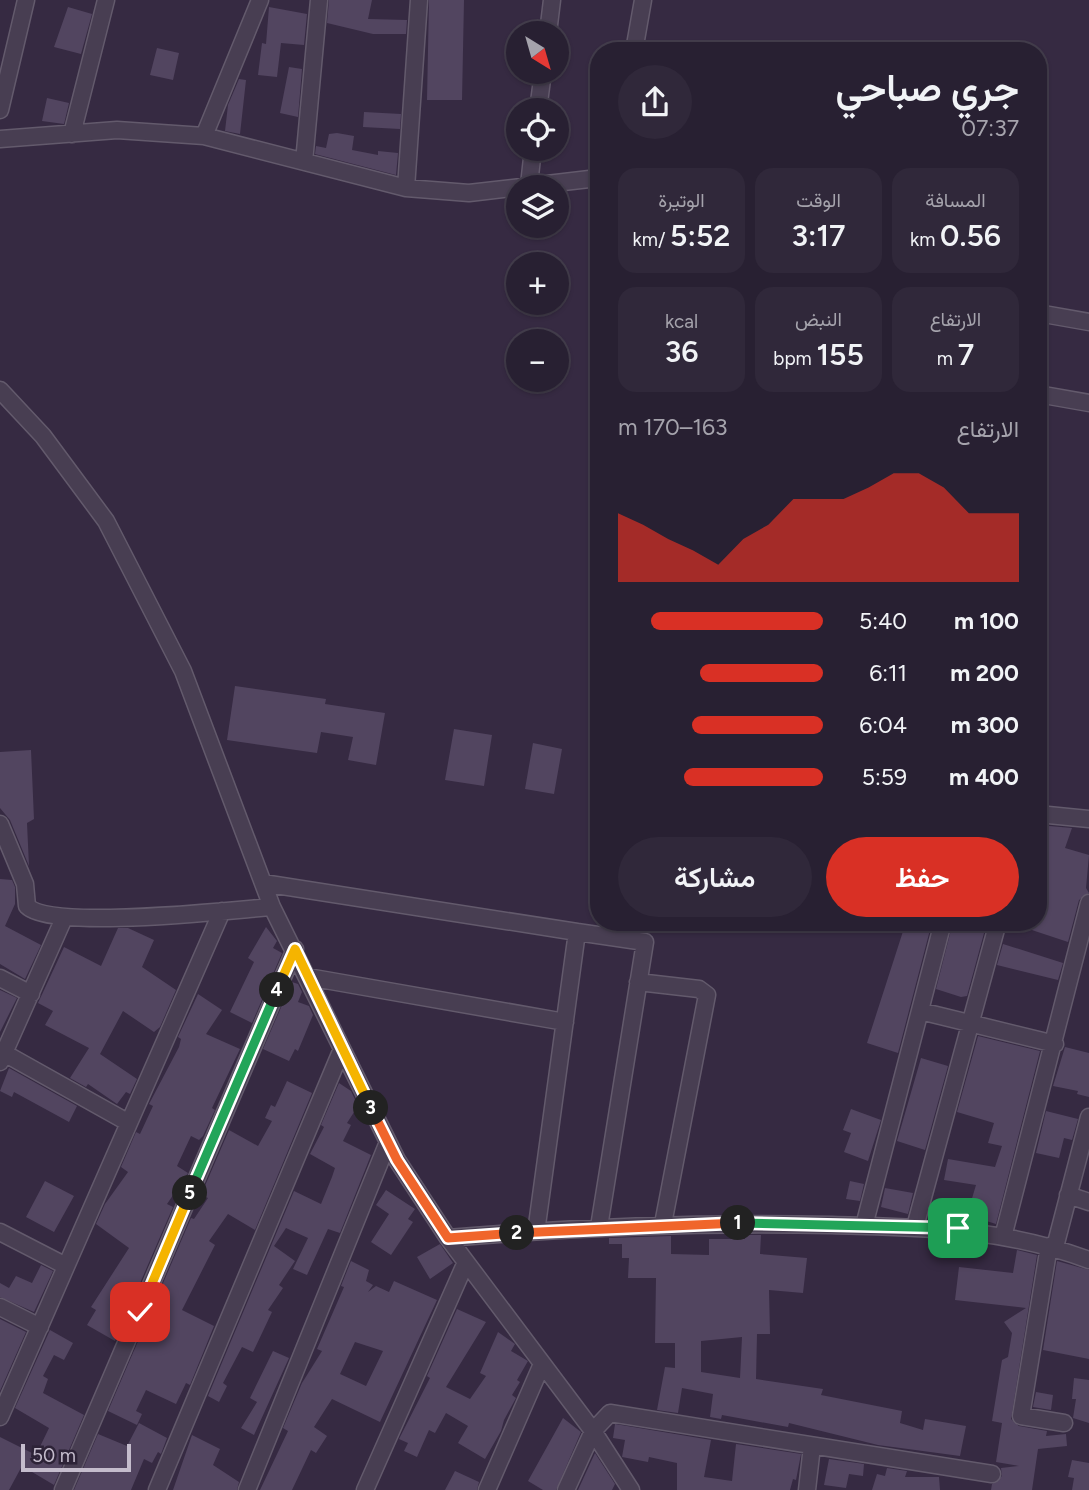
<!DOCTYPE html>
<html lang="ar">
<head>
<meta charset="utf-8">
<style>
	:root { --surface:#282032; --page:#30283a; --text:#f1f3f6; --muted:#a5a3ac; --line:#443e4d; --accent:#d93025 }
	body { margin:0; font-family:Figtree,Vazirmatn,sans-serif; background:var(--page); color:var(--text); direction:rtl; height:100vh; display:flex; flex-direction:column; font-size:26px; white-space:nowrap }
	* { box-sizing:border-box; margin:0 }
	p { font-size:23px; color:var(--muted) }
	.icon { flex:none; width:38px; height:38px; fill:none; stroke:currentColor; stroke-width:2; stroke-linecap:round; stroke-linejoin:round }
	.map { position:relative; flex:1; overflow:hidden; direction:ltr }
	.details { position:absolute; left:590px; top:42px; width:457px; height:889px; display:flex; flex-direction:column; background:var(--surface); border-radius:28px; box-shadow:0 2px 5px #0004,0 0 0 2px var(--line); direction:rtl }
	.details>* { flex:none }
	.needle { width:46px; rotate:143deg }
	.tools { position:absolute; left:506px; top:21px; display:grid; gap:14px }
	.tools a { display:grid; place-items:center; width:63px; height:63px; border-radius:50%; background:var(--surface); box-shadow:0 2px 5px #0004,0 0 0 2px var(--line); font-size:35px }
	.scale { position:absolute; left:21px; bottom:18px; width:110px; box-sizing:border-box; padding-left:7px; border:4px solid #c4bccc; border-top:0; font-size:19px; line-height:24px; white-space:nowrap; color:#c4bccc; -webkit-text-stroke:5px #2d2337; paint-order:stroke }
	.pin { position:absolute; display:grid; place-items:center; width:60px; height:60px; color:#fff; margin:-30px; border-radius:14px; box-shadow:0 4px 10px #0006 }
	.km { position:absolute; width:35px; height:35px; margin:-18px; border-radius:50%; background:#222; color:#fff; font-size:19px; line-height:35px; text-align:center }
	.round { display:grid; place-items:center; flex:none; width:74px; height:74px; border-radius:37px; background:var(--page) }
	.summary { display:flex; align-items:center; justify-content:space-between; height:119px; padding:0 28px }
	h1 { font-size:38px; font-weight:600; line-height:52px }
	.metrics { display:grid; grid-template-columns:repeat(3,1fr); gap:10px; height:119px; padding:7px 28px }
	.metrics div { display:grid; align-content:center; border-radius:18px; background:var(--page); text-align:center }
	.metrics b { font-size:30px; font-weight:600 }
	.metrics small { font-size:19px; font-weight:400 }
	.metrics p { font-size:19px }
	.chart { height:196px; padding:14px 28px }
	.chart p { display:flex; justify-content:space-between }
	.chart svg { width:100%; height:126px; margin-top:7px; fill:var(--accent); opacity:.7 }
	.action { display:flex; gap:14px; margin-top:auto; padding:14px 28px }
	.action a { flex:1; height:80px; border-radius:42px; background:var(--accent); color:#fff; font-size:28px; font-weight:600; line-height:80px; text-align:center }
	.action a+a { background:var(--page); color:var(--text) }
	ul { padding:0 28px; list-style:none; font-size:23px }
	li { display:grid; grid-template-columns:112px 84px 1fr; align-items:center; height:52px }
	li i { height:18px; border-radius:9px; background:var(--accent) }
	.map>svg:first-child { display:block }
	.building { fill:#524560; fill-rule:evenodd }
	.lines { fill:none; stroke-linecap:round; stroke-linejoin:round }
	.minor-casing { stroke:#635a6c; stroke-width:19 }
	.minor { stroke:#483e52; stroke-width:16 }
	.split-1-casing { stroke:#fff; stroke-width:14 }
	.split-2-casing { stroke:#fff; stroke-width:14 }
	.split-3-casing { stroke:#fff; stroke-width:14 }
	.split-4-casing { stroke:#fff; stroke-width:14 }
	.split-5-casing { stroke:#fff; stroke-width:14 }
	.split-6-casing { stroke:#fff; stroke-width:14 }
	.split-1 { stroke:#22a559; stroke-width:9 }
	.split-2 { stroke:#f0652b; stroke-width:9 }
	.split-3 { stroke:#f0652b; stroke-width:9 }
	.split-4 { stroke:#f5b400; stroke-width:9 }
	.split-5 { stroke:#22a559; stroke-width:9 }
	.split-6 { stroke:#f5b400; stroke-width:9 }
</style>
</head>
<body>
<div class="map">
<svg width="1089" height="1490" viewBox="0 0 1089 1490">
	<rect width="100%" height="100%" fill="#362a42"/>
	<path class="building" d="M329 0H372L368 19 407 20 406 34H373L327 23Z
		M429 0H464L462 100H427Z
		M68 7 92 14 81 54 54 47Z
		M269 7 307 14 304 45 281 43 277 77 258 75 262 43 266 44Z
		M157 48 179 53 173 80 150 75Z
		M289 67 302 69 298 117 280 113Z
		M239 79 246 80 240 134 225 131 228 105Z
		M47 98 69 103 64 124 42 121Z
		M364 112 401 114 400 129 363 127Z
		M337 133 354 136 352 150 378 155V151L398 153 396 175 315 154 316 146 326 148 329 134Z
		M235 686 326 699 325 704 385 713 376 765 348 760 353 737 321 732 317 753 227 740Z
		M454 729 492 735 484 786 445 780Z
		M533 743 562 749 554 794 525 789Z
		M31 750 34 819 27 823 29 866 10 820 0 808V752Z
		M1038 825 1072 828 1065 848 1089 855 1086 888 1089 893 1079 900 1068 942 1014 924 1038 922Z
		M0 879 12 880 15 887V904L5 926 41 945 25 979 0 964Z
		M906 922H932L898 1053 867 1043Z
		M953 922H987L967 996 961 997 936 989Z
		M266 927 277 941 273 948 282 953 252 1023 230 1012 254 962 248 958Z
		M118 928H128L154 940 142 967 176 990 160 1027 154 1032 123 1011 100 1054 137 1079 130 1094 126 1092 117 1104 88 1084 86 1087 70 1078 89 1048 45 1025 53 1011 38 1003 64 947 101 966Z
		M1003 944 1063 963 1058 980 997 965Z
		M292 982 298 984 302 992 298 1002 309 1006 313 1015 298 1051 295 1049 289 1061 263 1049Z
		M0 990 17 998 0 1032Z
		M198 994 222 1010 206 1034 240 1049 212 1108 215 1110 203 1136 199 1140 191 1136 177 1166 188 1173 167 1204 173 1207 115 1341 87 1325 96 1310 91 1307 129 1248 96 1224 105 1204 128 1172 121 1167 136 1132 140 1134 153 1106 149 1104 179 1047 181 1039 178 1037Z
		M978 1036 1040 1051 996 1224 967 1215 976 1185 944 1180 948 1159 995 1167 1002 1146 988 1143 994 1123 957 1112Z
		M1065 1047 1089 1053V1097L1077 1094 1078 1091 1053 1086Z
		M921 1058 948 1066 925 1150 897 1141Z
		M9 1068 77 1106 69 1122 14 1092 12 1097 0 1091Z
		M287 1081 312 1093 255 1230 228 1214 209 1241 215 1245 182 1310 214 1326 190 1385 186 1383 176 1404 146 1390 136 1411 142 1414 137 1425 108 1411 191 1218 194 1219 208 1198 201 1195 229 1130 258 1146 272 1121 265 1118 271 1105 275 1107Z
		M339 1083 351 1091 358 1106 347 1123 351 1125 343 1141 371 1155 340 1233 328 1229 307 1275 293 1269 308 1238 286 1228 274 1246 295 1261 279 1285 283 1288 268 1310 272 1312 253 1352 242 1347 223 1383 227 1386 219 1402 208 1396 294 1191 321 1204 332 1177 335 1168 310 1154 324 1127 321 1125Z
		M851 1109 881 1120 868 1161 844 1152 851 1133 843 1130Z
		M1046 1111 1078 1119 1072 1140 1064 1138 1059 1158 1036 1153Z
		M45 1181 74 1196 54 1232 26 1217Z
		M850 1181 864 1184 860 1201 846 1199Z
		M885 1188 913 1193 908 1214 881 1207Z
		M386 1190 415 1209 408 1219 413 1222 391 1255 371 1242 389 1214 376 1205Z
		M745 1235H761L760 1254 807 1258 803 1293 769 1290 770 1334H757L756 1379 823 1389 821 1395 902 1411 900 1423 923 1430 925 1419 966 1426 960 1456 878 1445 789 1423 788 1427 722 1415 721 1419 710 1417 713 1394 682 1388 678 1413 657 1410 665 1367 675 1368V1343H655L656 1278H628L629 1258H622V1244H609V1238L671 1236V1254L709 1255V1239H745ZM742 1337 740 1378 701 1372V1341Z
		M440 1244 453 1263 430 1279 417 1257Z
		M1017 1250 1037 1255 1011 1419 1019 1426 1047 1431 1046 1436 1066 1434 1067 1446 1038 1449 1032 1490H991L992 1484 1002 1476 1001 1468 1019 1466 996 1462 1002 1423 992 1421 1002 1360 1008 1357 1012 1333 1004 1322 1026 1308 955 1300 959 1267 1013 1273Z
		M351 1261 369 1270 366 1281 373 1285 368 1292 376 1286 389 1292 394 1281 437 1300 380 1422 332 1399 314 1427 327 1436 316 1453 311 1450 292 1490H260L288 1431 283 1428 302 1383 322 1351 317 1349 344 1287 341 1286ZM355 1342 383 1351 366 1386 340 1374Z
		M1057 1261 1089 1270V1359L1043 1350Z
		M41 1265 53 1271 34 1312 0 1297V1283L9 1288 16 1276 32 1283Z
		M457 1309 486 1322 446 1387 470 1399 486 1376 480 1373 498 1332 515 1344 511 1351 528 1361 517 1380 520 1382 512 1395 516 1398 504 1420 501 1431 485 1459 458 1443 468 1426 446 1413 435 1433 429 1430 417 1457 404 1451 408 1443 399 1439 430 1378 427 1376Z
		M0 1319 26 1332 0 1391Z
		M50 1330 73 1343 64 1360 54 1355 43 1376 48 1379 43 1393 84 1415 54 1485 22 1466 9 1490H0V1437L36 1455 49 1428 15 1408Z
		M273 1351 289 1358 254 1435 241 1428 257 1402 250 1398Z
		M1074 1378 1089 1380V1423L1073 1418 1076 1399H1072Z
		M1036 1392 1053 1395 1051 1410 1033 1407Z
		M563 1418 581 1432 556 1490H543L528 1481Z
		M139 1423 167 1438 161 1454 158 1452 152 1463 144 1459 131 1490H74L98 1434 127 1446Z
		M615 1424 711 1440 704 1477 732 1481 736 1444 801 1454 796 1480 793 1479 790 1490H677V1463L649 1457 648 1462 622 1457 625 1440 613 1438Z
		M192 1435 220 1449 213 1465 239 1482 237 1490H173Z
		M595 1453 615 1484 612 1490H578Z
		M829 1459 864 1464 863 1476 849 1474 846 1488 824 1485Z
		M1072 1460 1089 1463V1490H1072L1074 1478 1068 1477Z
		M887 1468 907 1471 905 1477H939L940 1490H872L877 1474 885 1476Z
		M455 1471 479 1482 477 1490H445Z"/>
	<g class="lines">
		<defs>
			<path id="minor" d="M548 33 552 0
				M634 51 643 0
				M0 110 26 0
				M538 110 543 72
				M72 134 106 0
				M204 136 260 0
				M0 139 117 130 204 136 406 188 419 0
				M304 162 319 0
				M529 185 533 149
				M406 188 469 193 598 178
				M1038 313 1089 322
				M0 390 43 436 106 521 183 671 272 907 397 1160 448 1238 593 1431 631 1490
				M1038 394 1089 403
				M1038 814 1089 819
				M0 824 25 884 27 906C51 931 231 910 272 907
				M263 883 577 932 537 1225
				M577 932 645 942 599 1227
				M308 977 565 1022
				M0 978 31 994
				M638 982 699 989 707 995 663 1224
				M920 1011 1055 1044
				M4 1053 129 1123
				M0 1062 64 918
				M1068 1195 1089 1202
				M864 1226 943 922
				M915 1227 998 922
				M0 1232 66 1266
				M1003 1237 1089 903
				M448 1238C576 1227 703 1222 832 1225 924 1228 1000 1227 1089 1260
				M1049 1246 1021 1416 1064 1423
				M1055 1247 1089 1117
				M0 1307 40 1327
				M0 1417 222 911
				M63 1490 295 949
				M157 1490 342 1049
				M247 1490 388 1142
				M365 1490 466 1262
				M487 1490 542 1364
				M566 1490 593 1431 610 1413 992 1474
				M807 1490 812 1446"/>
		</defs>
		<use href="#minor" class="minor-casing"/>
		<use href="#minor" class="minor"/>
	</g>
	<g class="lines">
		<defs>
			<path id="split-1" d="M738 1223 958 1228"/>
			<path id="split-2" d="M517 1233 738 1223"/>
			<path id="split-3" d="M371 1108 397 1160 448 1238 517 1233"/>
			<path id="split-4" d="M277 990 295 949 371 1108"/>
			<path id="split-5" d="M190 1193 277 990"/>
			<path id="split-6" d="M140 1312 190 1193"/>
		</defs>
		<use href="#split-1" class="split-1-casing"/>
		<use href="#split-2" class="split-2-casing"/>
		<use href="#split-3" class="split-3-casing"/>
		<use href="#split-4" class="split-4-casing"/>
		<use href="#split-5" class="split-5-casing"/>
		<use href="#split-6" class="split-6-casing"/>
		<use href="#split-1" class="split-1"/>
		<use href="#split-2" class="split-2"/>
		<use href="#split-3" class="split-3"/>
		<use href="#split-4" class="split-4"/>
		<use href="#split-5" class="split-5"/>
		<use href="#split-6" class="split-6"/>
	</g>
</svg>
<div class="tools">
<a><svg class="needle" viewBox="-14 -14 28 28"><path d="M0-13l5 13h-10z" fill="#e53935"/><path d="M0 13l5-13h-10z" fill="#a5a3ac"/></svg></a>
<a><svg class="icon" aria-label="locate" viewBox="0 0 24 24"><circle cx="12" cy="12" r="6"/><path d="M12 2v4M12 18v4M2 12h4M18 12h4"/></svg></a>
<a><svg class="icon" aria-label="layers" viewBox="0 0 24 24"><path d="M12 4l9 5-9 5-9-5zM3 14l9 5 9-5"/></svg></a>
<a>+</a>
<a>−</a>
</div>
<div class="scale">50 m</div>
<div class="pin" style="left:958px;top:1228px;background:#1e9e55"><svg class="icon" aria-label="arrive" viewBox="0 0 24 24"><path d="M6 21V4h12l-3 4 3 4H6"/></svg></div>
<div class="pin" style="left:140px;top:1312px;background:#d93025"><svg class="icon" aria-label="check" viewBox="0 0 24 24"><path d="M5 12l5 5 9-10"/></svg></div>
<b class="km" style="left:738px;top:1223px">1</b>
<b class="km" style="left:517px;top:1233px">2</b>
<b class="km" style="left:371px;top:1108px">3</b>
<b class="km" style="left:277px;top:990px">4</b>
<b class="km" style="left:190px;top:1193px">5</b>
<section class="details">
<div class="summary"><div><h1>جري صباحي</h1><p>07:37</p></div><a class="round"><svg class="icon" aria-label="share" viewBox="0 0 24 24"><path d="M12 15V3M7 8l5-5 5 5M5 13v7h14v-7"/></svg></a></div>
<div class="metrics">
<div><p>المسافة</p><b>0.56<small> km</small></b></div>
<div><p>الوقت</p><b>3:17</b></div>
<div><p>الوتيرة</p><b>5:52<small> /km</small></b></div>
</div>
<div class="metrics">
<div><p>الارتفاع</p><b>7<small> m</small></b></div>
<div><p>النبض</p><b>155<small> bpm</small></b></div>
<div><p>kcal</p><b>36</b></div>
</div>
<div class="chart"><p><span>الارتفاع</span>163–170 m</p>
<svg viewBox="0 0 160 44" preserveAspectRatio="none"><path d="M0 44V20L10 24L20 29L30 33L40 38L50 29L60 24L70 15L80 15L90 15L100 11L110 6L120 6L130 11L140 20L150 20L160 20V44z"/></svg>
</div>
<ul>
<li><b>100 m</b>5:40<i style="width:84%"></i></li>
<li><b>200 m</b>6:11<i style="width:60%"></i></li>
<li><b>300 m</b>6:04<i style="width:64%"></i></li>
<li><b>400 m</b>5:59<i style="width:68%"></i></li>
</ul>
<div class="action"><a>حفظ</a><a>مشاركة</a></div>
</section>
</div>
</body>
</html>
